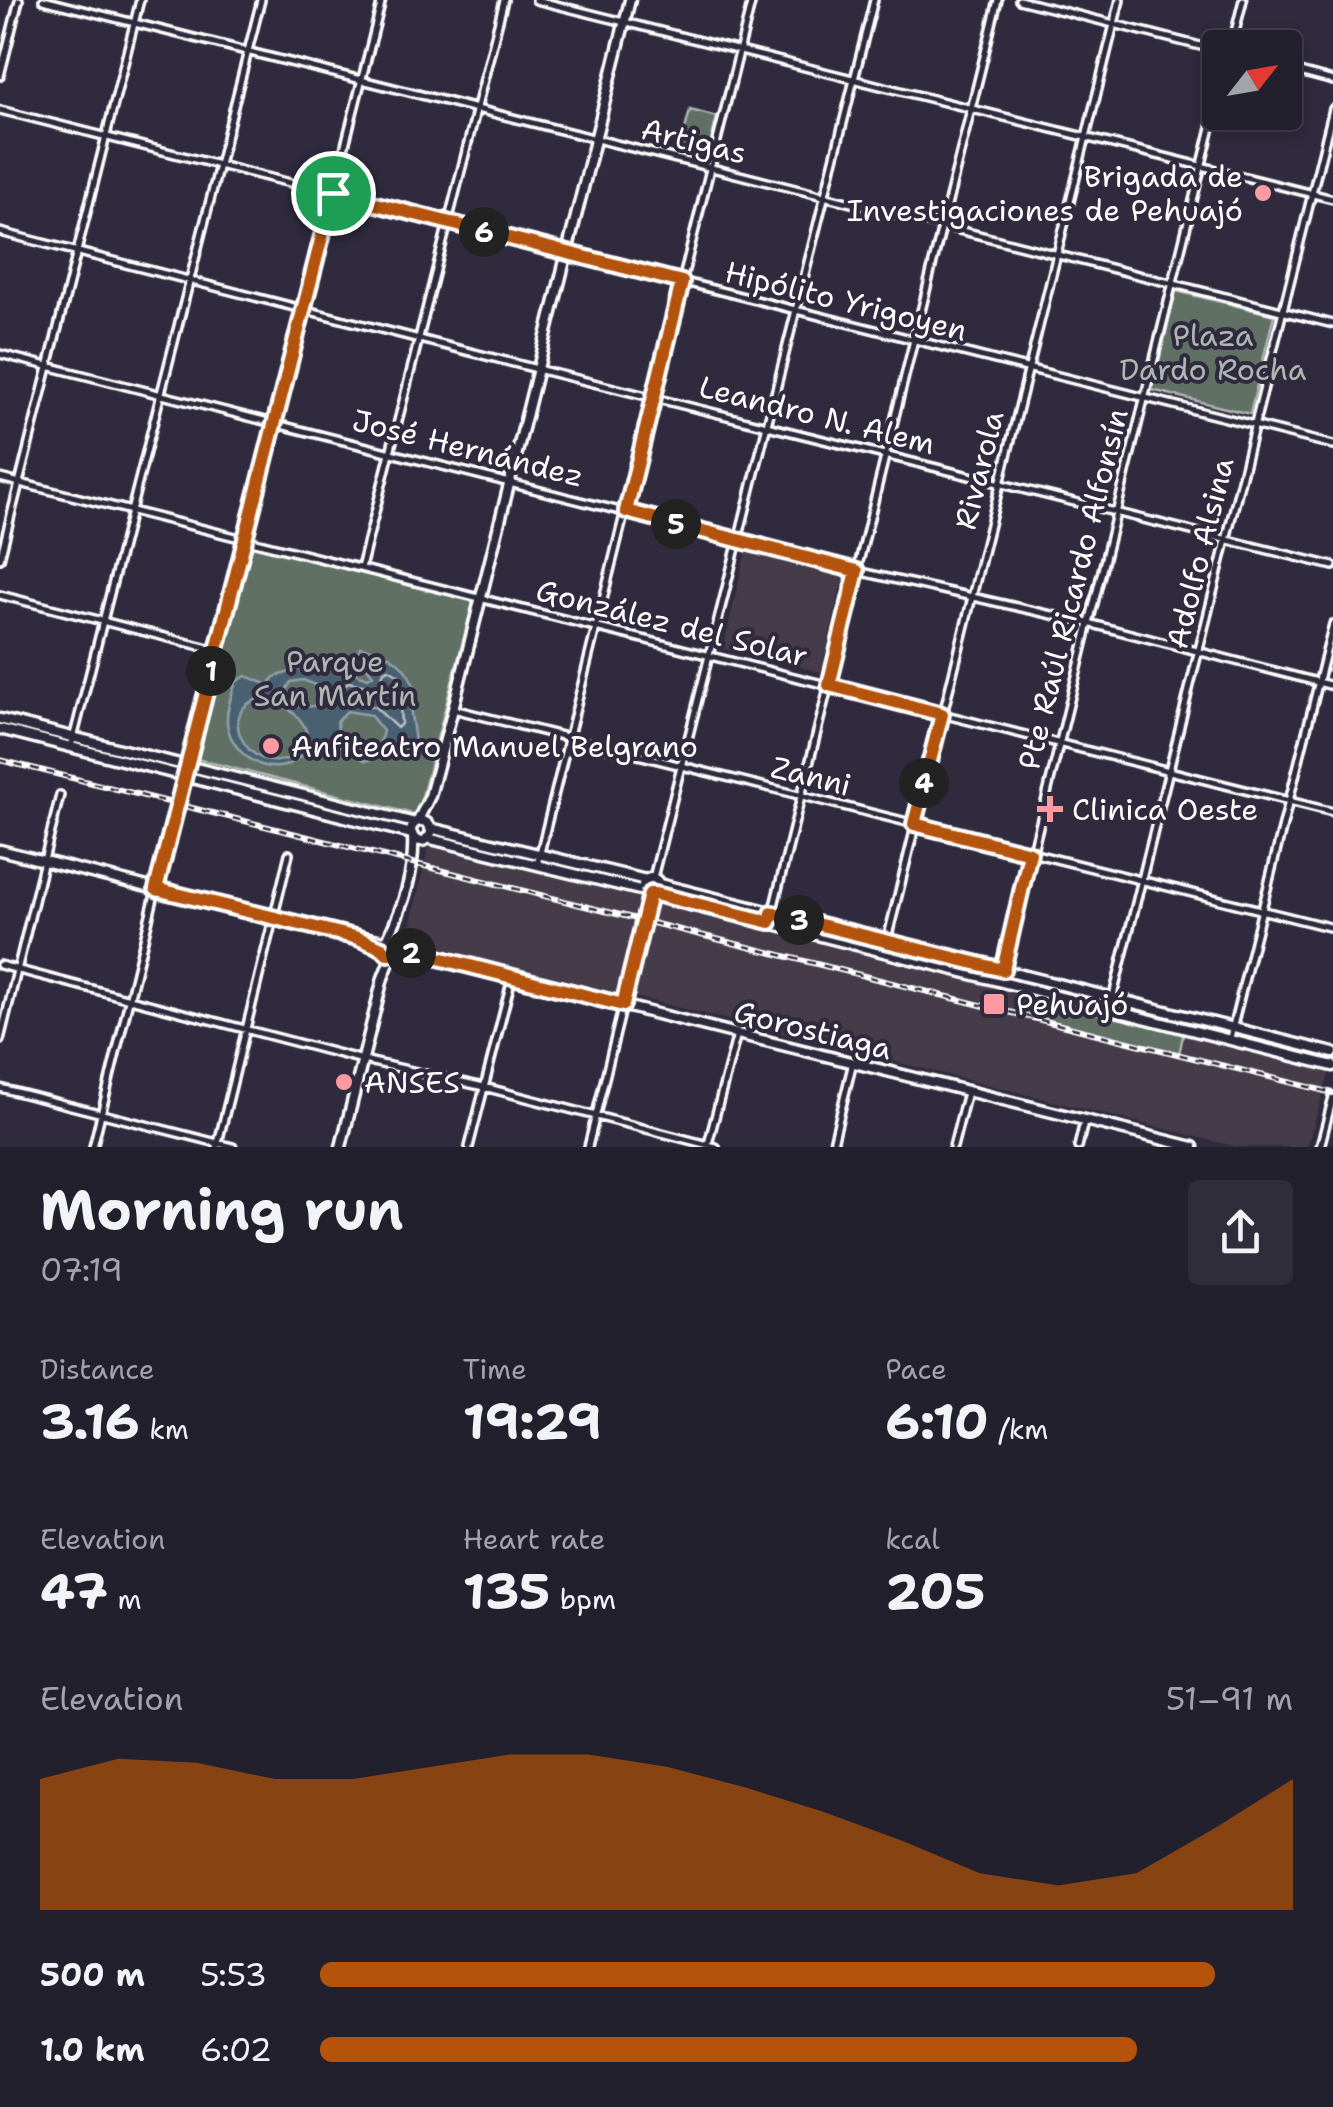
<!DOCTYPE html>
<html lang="en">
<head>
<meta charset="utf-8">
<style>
	:root { --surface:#23202e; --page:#2f2d3a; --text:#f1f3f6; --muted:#a3a3aa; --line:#403e4a; --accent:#b45309 }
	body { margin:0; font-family:"Shantell Sans",sans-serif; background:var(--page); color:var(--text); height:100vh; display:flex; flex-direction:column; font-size:38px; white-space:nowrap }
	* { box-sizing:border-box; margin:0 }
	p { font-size:32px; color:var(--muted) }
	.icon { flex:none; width:55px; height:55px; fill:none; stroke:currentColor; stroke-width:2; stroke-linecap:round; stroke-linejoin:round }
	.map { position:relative; height:1147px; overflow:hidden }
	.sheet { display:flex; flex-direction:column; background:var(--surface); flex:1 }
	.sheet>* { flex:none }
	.needle { width:65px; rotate:59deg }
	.buttons { position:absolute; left:1202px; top:30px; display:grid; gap:20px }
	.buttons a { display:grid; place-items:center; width:100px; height:100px; border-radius:10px; background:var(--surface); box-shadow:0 5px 15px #0003,0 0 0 2px var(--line); font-size:50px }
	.pin { position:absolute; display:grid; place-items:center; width:85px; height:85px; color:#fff; margin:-42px; border:5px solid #fff; border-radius:50%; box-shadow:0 2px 10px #0007 }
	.km { position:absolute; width:50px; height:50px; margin:-25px; border-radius:50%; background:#222; color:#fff; font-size:28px; line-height:50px; text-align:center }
	.round { display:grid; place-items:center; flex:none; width:105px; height:105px; border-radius:10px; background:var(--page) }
	.overview { display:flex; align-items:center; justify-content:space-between; height:170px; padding:0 40px }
	h1 { font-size:55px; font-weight:700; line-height:75px }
	.stats { display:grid; grid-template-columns:repeat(3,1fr); gap:15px; height:170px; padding:10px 40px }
	.stats div { display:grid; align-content:center }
	.stats b { font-size:50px; font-weight:700 }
	.stats small { font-size:28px; font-weight:400 }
	.stats p { font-size:28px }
	.chart { height:280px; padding:20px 40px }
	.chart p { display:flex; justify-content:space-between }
	.chart svg { width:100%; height:180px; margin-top:10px; fill:var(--accent); opacity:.7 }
	ul { padding:0 40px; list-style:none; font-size:32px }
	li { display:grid; grid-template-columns:160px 120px 1fr; align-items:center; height:75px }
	li i { height:25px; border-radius:12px; background:var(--accent) }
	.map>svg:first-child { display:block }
	.built { fill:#443a49 }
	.green { fill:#606f65; stroke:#b0b7b2; stroke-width:2.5 }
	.water { fill:#486170; stroke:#91a0a9; stroke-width:2.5; fill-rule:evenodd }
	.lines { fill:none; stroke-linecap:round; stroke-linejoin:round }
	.shore { stroke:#b6c0c6; stroke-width:2.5 }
	.street-casing { stroke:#fff; stroke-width:12 }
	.secondary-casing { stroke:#fff; stroke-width:15 }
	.street { stroke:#2f2a3d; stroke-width:5 }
	.secondary { stroke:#2f2a3d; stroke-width:8 }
	.rail-casing { stroke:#fff; stroke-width:6 }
	.rail { stroke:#2f2a3d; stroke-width:2.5; stroke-dasharray:8; stroke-linecap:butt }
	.route-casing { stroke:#fff; stroke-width:20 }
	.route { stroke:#b45309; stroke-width:12 }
	.poi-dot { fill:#ff9aa2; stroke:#2f2a3d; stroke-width:4 }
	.labels { text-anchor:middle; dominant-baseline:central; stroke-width:8; stroke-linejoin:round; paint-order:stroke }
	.street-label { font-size:30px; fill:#fff; stroke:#2f2a3d }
	.poi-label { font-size:30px; fill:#fff; stroke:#2f2a3d; text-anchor:start }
	.park-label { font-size:30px; fill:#b0b7b2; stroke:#2f2a3d }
</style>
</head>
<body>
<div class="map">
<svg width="1333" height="1147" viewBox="0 0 1333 1147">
	<rect width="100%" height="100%" fill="#2f2a3d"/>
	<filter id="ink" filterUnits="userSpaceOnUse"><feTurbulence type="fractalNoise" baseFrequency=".01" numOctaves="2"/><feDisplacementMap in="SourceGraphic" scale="20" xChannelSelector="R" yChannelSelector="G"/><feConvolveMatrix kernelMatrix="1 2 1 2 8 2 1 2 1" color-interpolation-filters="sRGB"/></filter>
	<g filter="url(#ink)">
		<path class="built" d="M746 550 844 573 821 672 723 649Z
			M429 843 1331 1068 1307 1147H1237L407 940Z"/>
		<path class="green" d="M690 110 717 117 707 156 680 149Z
			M1176 291 1274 315 1250 414 1152 390Z
			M253 541 474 599 417 815 197 759Z
			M1026 991 1184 1031 1179 1054 1020 1013Z"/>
		<path class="water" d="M360 647C391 651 408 665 417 694L410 707 415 742 408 748 366 761 334 741 322 738C307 746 301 761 284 766 257 773 229 748 227 722 226 709 232 694 236 682L246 676 269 685 274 677 334 658 349 671 368 678 373 675 357 654ZM303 680 335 693 333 701C317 706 303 710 286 702L285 692 291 682ZM267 697C291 706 329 737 291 757 249 779 209 705 267 697ZM347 711 370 715 383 731 377 754H368L338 733 337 721Z"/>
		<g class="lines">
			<path class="shore" d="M389 669 399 675 405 692 400 706 401 724 397 728 375 707 347 700 343 687 348 682 372 687 380 682 384 671Z"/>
			<defs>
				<path id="street" d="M43 0 1333 324
					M536 0 1333 199
					M1019 0 1220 51
					M1231 48 1243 0
					M1285 68 1333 81
					M0 76 19 0
					M0 110 1333 445
					M0 232 537 369 1333 566
					M0 354 857 571 1088 623 1333 686
					M0 478 1333 812
					M0 559 140 0
					M361 568 504 0
					M0 595 216 650
					M453 709 1333 928
					M71 747 261 0
					M187 765 382 0
					M537 865 752 0
					M653 878 874 0
					M770 922 998 0
					M884 952 1120 0
					M0 965 363 1060 484 1087 716 1147
					M1001 981 1220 91
					M1110 1008 1333 109
					M1230 1038 1333 624
					M0 1040 60 795
					M0 1088 233 1147
					M708 1144 737 1034
					M93 1147 184 776
					M217 1147 289 854
					M469 1147 512 978
					M588 1147 650 895
					M832 1147 853 1062
					M953 1147 967 1092
					M1078 1147 1084 1122
					M1320 1147 1333 1097"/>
				<path id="secondary" d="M0 719 415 823
					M0 729 412 834
					M411 831a10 10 0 1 1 20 0a10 10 0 1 1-20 0Z
					M417 822 430 796 453 709 630 0
					M430 828 646 880
					M427 838 644 891
					M0 850 275 919 384 941
					M643 886a8 8 0 1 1 16 0a8 8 0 1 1-16 0Z
					M659 884 1333 1053
					M655 894 1333 1066
					M383 946a8 8 0 1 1 16 0a8 8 0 1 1-16 0Z
					M388 938C403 906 415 872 413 836
					M399 945 512 978 1193 1147
					M341 1147 383 978 392 955"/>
			</defs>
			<use href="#street" class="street-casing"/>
			<use href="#secondary" class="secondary-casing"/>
			<use href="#street" class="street"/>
			<use href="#secondary" class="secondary"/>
			<defs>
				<path id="rail" d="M0 760 1333 1093"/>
			</defs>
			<use href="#rail" class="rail-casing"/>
			<use href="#rail" class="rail"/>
		</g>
	</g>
	<g class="lines" filter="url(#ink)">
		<defs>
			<path id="route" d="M333 193 682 282 626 511 857 571 829 685 942 714 914 824 1030 853 1003 970 772 913 770 922 655 894H650L623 1005 423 954 397 952 388 954 382 948 358 938 156 889Z"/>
		</defs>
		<use href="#route" class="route-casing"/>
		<use href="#route" class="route"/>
	</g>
	<g class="poi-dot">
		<circle cx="1263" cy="193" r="10"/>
		<circle cx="271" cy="746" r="10"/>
		<path d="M1045 794h10v10h10v10h-10v10h-10v-10h-10v-10h10z"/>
		<rect x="982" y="992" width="24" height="24" rx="5"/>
		<circle cx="344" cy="1082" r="10"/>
	</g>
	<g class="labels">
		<g class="street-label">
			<text transform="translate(694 141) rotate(14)">Artigas</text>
			<text transform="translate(846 301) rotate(14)">Hipólito Yrigoyen</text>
			<text transform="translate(817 415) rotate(14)">Leandro N. Alem</text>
			<text transform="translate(468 448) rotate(14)">José Hernández</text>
			<text transform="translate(979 470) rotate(-76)">Rivarola</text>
			<text transform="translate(1200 553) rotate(-76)">Adolfo Alsina</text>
			<text transform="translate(1073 589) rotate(-76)">Pte Raúl Ricardo Alfonsín</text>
			<text transform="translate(672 623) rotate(14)">González del Solar</text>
			<text transform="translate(811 776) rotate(14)">Zanni</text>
			<text transform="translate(813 1030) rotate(14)">Gorostiaga</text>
		</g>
		<g class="poi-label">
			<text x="1243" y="176" text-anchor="end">Brigada de<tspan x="1243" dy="34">Investigaciones de Pehuajó</tspan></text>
			<text x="291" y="746">Anfiteatro Manuel Belgrano</text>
			<text x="1072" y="809">Clinica Oeste</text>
			<text x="1016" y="1004">Pehuajó</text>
			<text x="364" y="1082">ANSES</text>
		</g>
		<g class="park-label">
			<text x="1213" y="335">Plaza<tspan x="1213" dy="34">Dardo Rocha</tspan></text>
			<text x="335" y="661">Parque<tspan x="335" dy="34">San Martín</tspan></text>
		</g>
	</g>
</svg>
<div class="buttons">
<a><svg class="needle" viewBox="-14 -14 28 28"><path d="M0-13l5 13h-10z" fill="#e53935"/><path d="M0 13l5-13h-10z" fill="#a3a3aa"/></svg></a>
</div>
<div class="pin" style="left:333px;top:193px;background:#1e9e55"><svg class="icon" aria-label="arrive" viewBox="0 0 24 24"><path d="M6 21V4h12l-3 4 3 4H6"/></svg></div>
<b class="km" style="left:211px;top:671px">1</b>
<b class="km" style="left:411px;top:953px">2</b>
<b class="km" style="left:799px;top:920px">3</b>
<b class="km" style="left:924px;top:783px">4</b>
<b class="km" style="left:676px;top:524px">5</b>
<b class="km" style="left:484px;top:232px">6</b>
</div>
<section class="sheet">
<div class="overview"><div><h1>Morning run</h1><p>07:19</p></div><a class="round"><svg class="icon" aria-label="share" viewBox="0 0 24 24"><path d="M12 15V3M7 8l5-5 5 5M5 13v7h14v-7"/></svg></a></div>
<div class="stats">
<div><p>Distance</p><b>3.16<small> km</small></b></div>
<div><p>Time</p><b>19:29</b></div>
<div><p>Pace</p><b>6:10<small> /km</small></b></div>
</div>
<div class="stats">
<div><p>Elevation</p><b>47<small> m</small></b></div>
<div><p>Heart rate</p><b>135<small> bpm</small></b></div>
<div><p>kcal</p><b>205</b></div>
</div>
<div class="chart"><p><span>Elevation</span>51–91 m</p>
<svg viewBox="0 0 160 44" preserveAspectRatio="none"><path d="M0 44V12L10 7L20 8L30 12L40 12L50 9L60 6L70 6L80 9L90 14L100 20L110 27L120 35L130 38L140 35L150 24L160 12V44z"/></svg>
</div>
<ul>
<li><b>500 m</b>5:53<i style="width:92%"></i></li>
<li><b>1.0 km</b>6:02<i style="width:84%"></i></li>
</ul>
</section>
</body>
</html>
